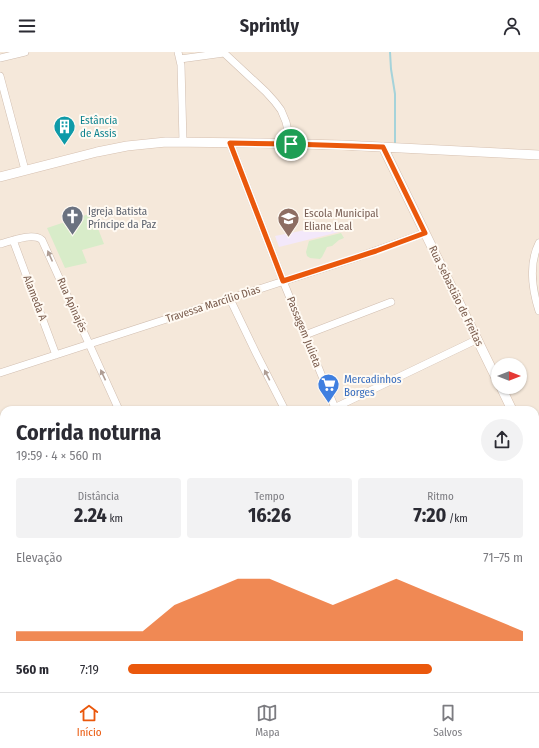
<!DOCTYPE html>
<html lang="pt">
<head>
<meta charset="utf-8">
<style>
	:root { --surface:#fff; --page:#f2f2f3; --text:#2b2b33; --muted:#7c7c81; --line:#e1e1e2; --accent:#ea580c }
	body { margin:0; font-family:"Fira Sans Condensed",sans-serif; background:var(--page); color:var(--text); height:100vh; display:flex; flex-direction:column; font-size:15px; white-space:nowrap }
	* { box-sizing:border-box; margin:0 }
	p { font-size:13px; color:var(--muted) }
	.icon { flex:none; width:22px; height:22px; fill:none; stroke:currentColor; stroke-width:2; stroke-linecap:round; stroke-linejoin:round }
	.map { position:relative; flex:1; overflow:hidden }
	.drawer { position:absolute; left:0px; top:354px; width:539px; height:286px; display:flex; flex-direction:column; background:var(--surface); border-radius:12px 12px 0 0; box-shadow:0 1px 3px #0004 }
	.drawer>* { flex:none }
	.needle { width:26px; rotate:90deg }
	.tools { position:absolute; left:491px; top:306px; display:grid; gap:8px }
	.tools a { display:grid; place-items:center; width:36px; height:36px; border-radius:50%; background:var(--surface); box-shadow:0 1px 3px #0004; font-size:20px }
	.pin { position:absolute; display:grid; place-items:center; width:34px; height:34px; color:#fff; margin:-17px; border:2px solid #fff; border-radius:50%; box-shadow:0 1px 4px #0007 }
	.round { display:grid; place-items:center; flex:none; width:42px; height:42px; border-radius:21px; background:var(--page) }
	.head { display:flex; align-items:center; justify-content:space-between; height:68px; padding:0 16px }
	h1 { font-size:22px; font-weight:700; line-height:30px }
	.metrics { display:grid; grid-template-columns:repeat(3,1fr); gap:6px; height:68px; padding:4px 16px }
	.metrics div { display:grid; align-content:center; border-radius:4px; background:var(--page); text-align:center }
	.metrics b { font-size:20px; font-weight:700 }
	.metrics small { font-size:11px; font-weight:400 }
	.metrics p { font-size:11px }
	.chart { height:112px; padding:8px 16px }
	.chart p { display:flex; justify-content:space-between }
	.chart svg { width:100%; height:72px; margin-top:4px; fill:var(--accent); opacity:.7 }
	ul { padding:0 16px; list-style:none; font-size:13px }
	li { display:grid; grid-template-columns:64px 48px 1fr; align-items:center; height:30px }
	li i { height:10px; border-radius:5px; background:var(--accent) }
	header { display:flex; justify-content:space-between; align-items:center; height:52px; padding:0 16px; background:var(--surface); font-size:18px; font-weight:700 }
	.tabs { display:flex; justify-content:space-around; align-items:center; height:56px; border-top:1px solid var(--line); background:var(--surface); font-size:11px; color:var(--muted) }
	.tabs a { display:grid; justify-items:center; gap:2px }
	.tabs .active { color:var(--accent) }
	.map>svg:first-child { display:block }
	.residential { fill:#f5e8da; fill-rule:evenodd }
	.education { fill:#f3e8fa }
	.green { fill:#d8ecc9 }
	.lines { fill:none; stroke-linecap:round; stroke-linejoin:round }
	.stream { stroke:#a5d3da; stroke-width:2 }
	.street-casing { stroke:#d1beb0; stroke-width:8 }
	.secondary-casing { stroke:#d6c0b0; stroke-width:10 }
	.street { stroke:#fff; stroke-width:7 }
	.secondary { stroke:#fff; stroke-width:9 }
	.oneway { fill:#af9d94 }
	.route-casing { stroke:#fff; stroke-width:8 }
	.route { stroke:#ea580c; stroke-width:5 }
	.labels { text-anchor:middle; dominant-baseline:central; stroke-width:4; stroke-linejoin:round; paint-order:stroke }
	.culture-label { font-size:11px; fill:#0d838f; stroke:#fffaf3; text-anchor:start }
	.worship-label { font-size:11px; fill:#5b616d; stroke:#fffaf3; text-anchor:start }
	.education-label { font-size:11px; fill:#785e54; stroke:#fffaf3; text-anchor:start }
	.street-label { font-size:11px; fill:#7a5c4d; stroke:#fffaf3 }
	.shop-label { font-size:11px; fill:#366cbe; stroke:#fffaf3; text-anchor:start }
</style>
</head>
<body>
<header><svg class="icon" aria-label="menu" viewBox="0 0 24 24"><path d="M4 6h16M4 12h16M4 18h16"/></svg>Sprintly<svg class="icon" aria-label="person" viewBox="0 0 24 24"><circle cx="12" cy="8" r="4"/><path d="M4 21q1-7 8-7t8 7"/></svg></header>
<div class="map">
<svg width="539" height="640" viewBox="0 0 539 640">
	<rect width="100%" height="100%" fill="#fdf6ec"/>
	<path class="residential" d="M0 0H539V640H0ZM498 313H520V335H498ZM4 358H535V636H4Z"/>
	<path class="education" d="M341 171 343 179 279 195 275 184Z"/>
	<path class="green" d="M92 161 104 192 82 198 87 211 65 216 47 176Z
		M341 181 344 186 339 188 332 194 327 195 322 205 320 207 310 206 307 204 306 200 309 189Z
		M539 517V617L535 618V518Z
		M285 636H370L372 640H287Z"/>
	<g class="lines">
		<path class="stream" d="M390 0 391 17 395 42V93"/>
		<defs>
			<path id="street" d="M178 0 181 13 183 90
				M223 0 266 40 275 50 281 58 286 70 291 92
				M0 6 25 0
				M180 7 224 1
				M0 24 25 118
				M230 91 283 229 335 356
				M13 188 56 303
				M539 191C528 213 532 237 539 259
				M0 192C11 189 33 180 42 188L119 358
				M230 247 256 301 285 358
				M305 283 391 250
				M0 321 355 206 425 181
				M330 358 478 287
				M0 398 4 397
				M0 479 4 477
				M535 494 539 492
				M0 568 4 567
				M244 636 245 640
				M429 636 431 640
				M196 640 205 636"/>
			<path id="secondary" d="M383 95 498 330
				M0 125 97 100 127 94 166 90 260 91 342 93 539 103
				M501 335 512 358
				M535 404 539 411"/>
		</defs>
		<use href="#street" class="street-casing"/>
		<use href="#secondary" class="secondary-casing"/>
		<use href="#street" class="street"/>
		<use href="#secondary" class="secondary"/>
	</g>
	<defs><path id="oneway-solid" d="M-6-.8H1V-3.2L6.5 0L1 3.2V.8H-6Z"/></defs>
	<g class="oneway">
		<use href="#oneway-solid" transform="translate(50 204) rotate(-114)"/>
		<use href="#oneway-solid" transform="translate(103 323) rotate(-115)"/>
		<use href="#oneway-solid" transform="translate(267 323) rotate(-117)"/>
	</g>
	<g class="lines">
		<defs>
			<path id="route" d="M230 91 291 92 383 95 425 181 376 199 283 229Z"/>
		</defs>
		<use href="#route" class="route-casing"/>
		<use href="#route" class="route"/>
	</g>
	<defs>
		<symbol id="building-pin" viewBox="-11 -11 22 30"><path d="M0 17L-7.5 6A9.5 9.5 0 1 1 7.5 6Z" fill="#0f9aa8" stroke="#fffaf3"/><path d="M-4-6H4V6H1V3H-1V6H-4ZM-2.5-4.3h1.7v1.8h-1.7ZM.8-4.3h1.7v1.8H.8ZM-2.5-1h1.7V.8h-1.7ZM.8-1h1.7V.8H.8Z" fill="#fff"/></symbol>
		<symbol id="church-pin" viewBox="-11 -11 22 30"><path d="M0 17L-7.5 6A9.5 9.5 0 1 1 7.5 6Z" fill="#6b7280" stroke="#fffaf3"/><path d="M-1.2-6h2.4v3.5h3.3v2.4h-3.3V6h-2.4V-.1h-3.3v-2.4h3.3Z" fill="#fff"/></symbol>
		<symbol id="school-pin" viewBox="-11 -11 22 30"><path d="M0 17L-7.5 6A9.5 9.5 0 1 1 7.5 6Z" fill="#8d6e63" stroke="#fffaf3"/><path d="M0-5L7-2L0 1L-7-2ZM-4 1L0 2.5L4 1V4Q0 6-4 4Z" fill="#fff"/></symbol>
		<symbol id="supermarket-pin" viewBox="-11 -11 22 30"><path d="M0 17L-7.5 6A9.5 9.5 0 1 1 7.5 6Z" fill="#3f7fe0" stroke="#fffaf3"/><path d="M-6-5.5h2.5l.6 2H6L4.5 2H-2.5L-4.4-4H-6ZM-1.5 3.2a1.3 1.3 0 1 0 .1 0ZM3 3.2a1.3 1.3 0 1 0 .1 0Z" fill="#fff"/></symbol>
	</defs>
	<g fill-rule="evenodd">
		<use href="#building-pin" x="52" y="62" width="25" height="34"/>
		<use href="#church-pin" x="60" y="152" width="25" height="34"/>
		<use href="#school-pin" x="276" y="154" width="25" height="34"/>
		<use href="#supermarket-pin" x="316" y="320" width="25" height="34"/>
	</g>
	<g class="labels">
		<g class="culture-label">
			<text x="80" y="68">Estância<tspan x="80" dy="13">de Assis</tspan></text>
		</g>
		<g class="worship-label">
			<text x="88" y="159">Igreja Batista<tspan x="88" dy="13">Príncipe da Paz</tspan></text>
		</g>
		<g class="education-label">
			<text x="304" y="161">Escola Municipal<tspan x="304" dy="13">Eliane Leal</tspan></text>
		</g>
		<g class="street-label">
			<text transform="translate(456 244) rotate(64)">Rua Sebastião de Freitas</text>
			<text transform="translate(35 246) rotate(69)">Alameda A</text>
			<text transform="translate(213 252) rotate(-18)">Travessa Marcílio Dias</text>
			<text transform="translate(72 253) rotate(66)">Rua Apinajés</text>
			<text transform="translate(304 280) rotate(68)">Passagem Julieta</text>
		</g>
		<g class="shop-label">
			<text x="344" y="327">Mercadinhos<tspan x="344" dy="13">Borges</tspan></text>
		</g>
	</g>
</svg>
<div class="tools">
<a><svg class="needle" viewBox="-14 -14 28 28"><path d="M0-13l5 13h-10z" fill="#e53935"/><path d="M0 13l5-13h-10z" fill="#7c7c81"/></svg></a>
</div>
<div class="pin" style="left:291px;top:92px;background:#1e9e55"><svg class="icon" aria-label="arrive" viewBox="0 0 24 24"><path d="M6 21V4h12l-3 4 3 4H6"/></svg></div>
<section class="drawer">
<div class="head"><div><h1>Corrida noturna</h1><p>19:59 · 4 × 560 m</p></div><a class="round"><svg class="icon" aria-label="share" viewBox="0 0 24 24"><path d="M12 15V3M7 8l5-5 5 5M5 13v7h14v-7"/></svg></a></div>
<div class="metrics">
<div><p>Distância</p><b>2.24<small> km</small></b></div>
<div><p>Tempo</p><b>16:26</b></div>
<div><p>Ritmo</p><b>7:20<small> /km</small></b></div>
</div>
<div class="chart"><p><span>Elevação</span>71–75 m</p>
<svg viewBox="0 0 160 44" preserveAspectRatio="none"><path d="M0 44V38L10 38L20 38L30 38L40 38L50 22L60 14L70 6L80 6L90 14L100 22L110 14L120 6L130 14L140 22L150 30L160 38V44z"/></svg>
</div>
<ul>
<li><b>560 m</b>7:19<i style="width:77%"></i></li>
</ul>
</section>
</div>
<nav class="tabs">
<a class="active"><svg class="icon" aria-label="home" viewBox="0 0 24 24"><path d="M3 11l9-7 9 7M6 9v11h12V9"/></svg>Início</a>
<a><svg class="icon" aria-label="map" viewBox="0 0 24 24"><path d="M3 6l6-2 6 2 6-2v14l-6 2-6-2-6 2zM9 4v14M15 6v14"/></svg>Mapa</a>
<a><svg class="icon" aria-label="saved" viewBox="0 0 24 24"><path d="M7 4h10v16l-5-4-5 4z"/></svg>Salvos</a>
</nav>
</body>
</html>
